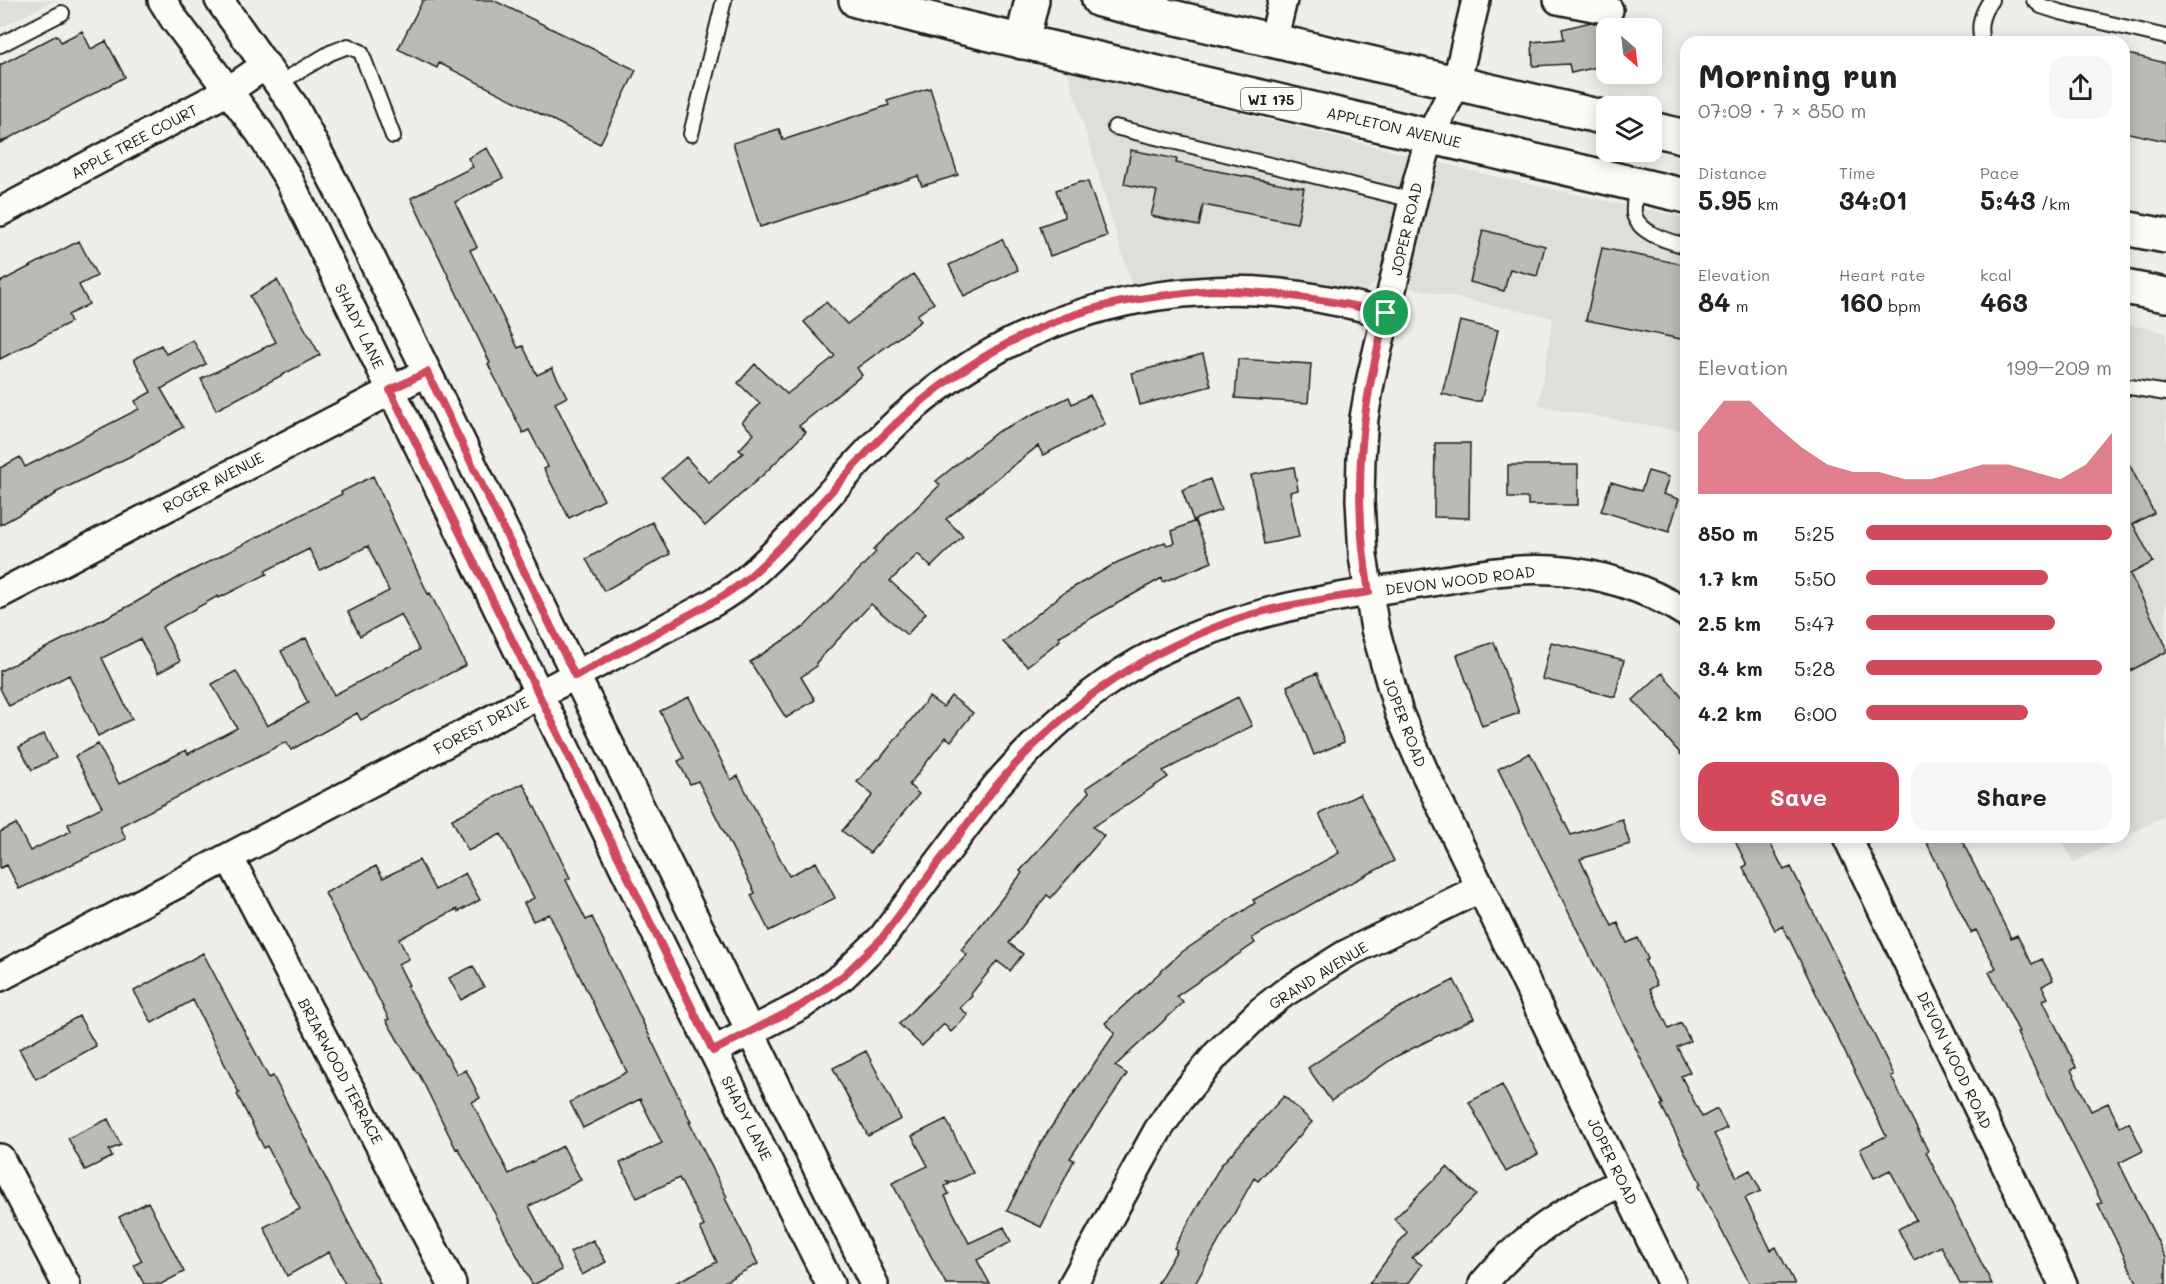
<!DOCTYPE html>
<html lang="en">
<head>
<meta charset="utf-8">
<style>
	:root { --surface:#fff; --page:#f6f6f6; --text:#222; --muted:#767676; --accent:#d1495b }
	body { margin:0; font-family:Mali,sans-serif; background:var(--page); color:var(--text); height:100vh; display:flex; flex-direction:column; font-size:22px; white-space:nowrap }
	* { box-sizing:border-box; margin:0 }
	p { font-size:20px; color:var(--muted) }
	.icon { flex:none; width:33px; height:33px; fill:none; stroke:currentColor; stroke-width:2; stroke-linecap:round; stroke-linejoin:round }
	.map { position:relative; flex:1; overflow:hidden }
	.drawer { position:absolute; left:1680px; top:36px; width:450px; height:807px; display:flex; flex-direction:column; background:var(--surface); border-radius:18px; box-shadow:0 3px 15px #0003 }
	.drawer>* { flex:none }
	.needle { width:39px; rotate:152deg }
	.buttons { position:absolute; left:1596px; top:18px; display:grid; gap:12px }
	.buttons a { display:grid; place-items:center; width:66px; height:66px; border-radius:12px; background:var(--surface); box-shadow:0 3px 15px #0003; font-size:30px }
	.pin { position:absolute; display:grid; place-items:center; width:51px; height:51px; color:#fff; margin:-26px; border:3px solid #fff; border-radius:50%; box-shadow:0 2px 6px #0007 }
	.round { display:grid; place-items:center; flex:none; width:63px; height:63px; border-radius:18px; background:var(--page) }
	.headline { display:flex; align-items:center; justify-content:space-between; height:102px; padding:0 18px }
	h1 { font-size:33px; font-weight:700; line-height:45px }
	.stats { display:grid; grid-template-columns:repeat(3,1fr); gap:9px; height:102px; padding:6px 18px }
	.stats div { display:grid; align-content:center }
	.stats b { font-size:26px; font-weight:700 }
	.stats small { font-size:16px; font-weight:400 }
	.stats p { font-size:16px }
	.chart { height:168px; padding:12px 18px }
	.chart p { display:flex; justify-content:space-between }
	.chart svg { width:100%; height:108px; margin-top:6px; fill:var(--accent); opacity:.7 }
	.button { display:flex; gap:12px; margin-top:auto; padding:12px 18px }
	.button a { flex:1; height:69px; border-radius:18px; background:var(--accent); color:#fff; font-size:24px; font-weight:700; line-height:69px; text-align:center }
	.button a+a { background:var(--page); color:var(--text) }
	ul { padding:0 18px; list-style:none; font-size:20px }
	li { display:grid; grid-template-columns:96px 72px 1fr; align-items:center; height:45px }
	li i { height:15px; border-radius:8px; background:var(--accent) }
	.map>svg:first-child { display:block }
	.built { fill:#e0deda }
	.building { fill:#bbbab6; stroke:#1c1c1c; stroke-width:1.5 }
	.lines { fill:none; stroke-linecap:round; stroke-linejoin:round }
	.service-casing { stroke:#1c1c1c; stroke-width:18 }
	.minor-casing { stroke:#1c1c1c; stroke-width:32 }
	.primary-casing { stroke:#1c1c1c; stroke-width:38 }
	.service { stroke:#fdfcf7; stroke-width:14 }
	.minor { stroke:#fdfcf7; stroke-width:27 }
	.primary { stroke:#fdfcf7; stroke-width:33 }
	.route-casing { stroke:#fff; stroke-width:12 }
	.route { stroke:#d1495b; stroke-width:8 }
	.labels { text-anchor:middle; dominant-baseline:central; stroke-width:6; stroke-linejoin:round; paint-order:stroke }
	.shield { fill:#fdfcf7; stroke:#605f5e; stroke-width:1.5 }
	.shield-label { font-size:14px; font-weight:bold; fill:#1c1c1c }
	.street-label { font-size:15px; fill:#1c1c1c; stroke:#fdfcf7 }
</style>
</head>
<body>
<div class="map">
<svg width="2166" height="1284" viewBox="0 0 2166 1284">
	<rect width="100%" height="100%" fill="#f0eeea"/>
	<filter id="ink" filterUnits="userSpaceOnUse"><feTurbulence type="fractalNoise" baseFrequency=".0167" numOctaves="2"/><feDisplacementMap in="SourceGraphic" scale="12" xChannelSelector="R" yChannelSelector="G"/><feConvolveMatrix kernelMatrix="1 2 1 2 8 2 1 2 1" color-interpolation-filters="sRGB"/></filter>
	<g filter="url(#ink)">
		<path class="built" d="M0 0H56L0 28Z
			M1067 70 1505 179 1686 218V432L1538 406 1553 318 1377 281 1366 290 1352 291 1267 278 1221 276 1182 277 1131 284Z
			M2124 323 2166 333V815L2124 837Z
			M2061 837H2123L2073 863Z"/>
		<path class="building" d="M423 0H493L636 70 600 144 439 63 437 68 398 49Z
			M1591 22 1604 25 1606 35V65L1571 73 1569 64 1533 66 1532 42 1564 39 1562 29Z
			M82 31 91 49 106 41 125 77 0 143V65L57 35 61 42Z
			M2124 53 2166 63V141L2124 132Z
			M930 88 958 175 922 186 918 176 760 227 733 143 779 129 783 140 889 105 887 101Z
			M487 148 503 178 455 202 477 247 470 250 518 348 523 346 537 375 552 368 567 397 555 403 604 500 569 518 544 469 548 467 529 430 523 433 488 364 490 363 411 198 473 167 468 158Z
			M1131 150 1177 159 1176 163 1304 188 1297 223 1203 205 1199 226 1151 216 1157 191 1124 184Z
			M1080 182H1088L1107 236 1050 256 1040 226 1065 217 1056 190Z
			M1483 230 1545 246 1537 276 1510 269 1504 291 1470 282Z
			M1002 239 1018 270 964 296 949 265Z
			M79 241 97 276 79 285 89 304 68 315 71 322 0 359V282Z
			M1602 248 1686 265V340L1586 320Z
			M913 274 934 303 917 315 921 321 857 368 862 375 799 426 806 432 764 474 705 526 662 478 686 457 709 483 743 453 739 450 754 434 742 422 760 404 738 383 755 364 787 394 835 356 804 322 826 302 847 324Z
			M277 280 320 355 216 410 201 379 276 342 250 296Z
			M1460 321 1498 330 1481 401H1472L1442 394Z
			M193 340 206 364 161 389 183 427 139 452 55 493 56 494 0 525V468L20 457 25 467 139 409 135 401 151 392 134 359 161 345 166 354Z
			M1203 354 1211 386 1140 405 1132 373Z
			M1238 359 1311 364 1308 403 1235 398Z
			M1090 395 1105 424 1043 455 1038 446 946 519 963 536 931 567 918 554 890 581 926 613 907 635 871 604 816 663 817 666 801 677 815 700 786 718 750 662 804 627 876 552 873 550 940 485 936 481 997 432 1069 397 1072 404Z
			M1435 443H1470L1469 518 1434 517Z
			M2124 454 2154 513 2133 524 2153 562 2130 574 2166 646V652L2124 674Z
			M1508 465H1578V505H1528V498H1508Z
			M1294 467 1298 490 1290 492 1299 537 1264 544 1251 475Z
			M1648 471 1669 477 1663 494 1679 499 1669 532 1601 511 1611 482 1641 491Z
			M373 476 428 594 430 593 466 665 361 720 357 713 291 750 286 742 120 826 126 839 19 889 7 865 0 868V832L16 824 30 851 71 831 68 824 102 807 75 756 98 744 119 784 186 750 188 754 237 728 212 684 236 671 267 726 308 703 281 651 306 638 334 695 419 650 401 614 360 636 348 612 389 591 368 546 320 570 309 549 265 571 267 574 219 598 218 596 162 627 180 661 158 673 140 639 102 658 132 719 98 736 69 675 9 706 0 688V671L131 605 181 576 342 494 341 492Z
			M1210 479 1221 510 1193 520 1182 490Z
			M1195 521 1212 562 1163 582 1162 578 1058 637 1060 640 1027 666 1003 642 1060 596V595L1118 562 1165 542 1167 545 1175 543 1172 531Z
			M652 522 670 554 604 591 586 559Z
			M1494 642 1519 713 1482 726 1457 655Z
			M1551 642 1624 660 1615 697 1542 679Z
			M1317 673 1344 742 1314 755 1287 686Z
			M1662 673 1686 701V760L1633 700Z
			M951 696 973 713 951 741 946 737 909 785 919 794 870 853 842 831 873 795 857 782 877 759 879 760 929 697 943 707Z
			M689 697 731 780 738 776 789 876 816 862 835 898 769 931 751 895 755 893 698 781 690 784 678 761 684 758 660 711Z
			M1238 697 1252 726 1163 771 1168 777 1093 827 1104 836 1051 898 1047 895 1009 943 1023 954 1010 971 997 961 971 994 972 996 960 1008 968 1015 951 1032 944 1024 922 1046 899 1024 967 955 961 950 1022 873 1020 871 1089 792 1086 788 1173 730Z
			M44 734 56 758 32 770 19 747Z
			M1530 753 1571 835 1622 819 1630 844 1580 859 1612 926 1618 923 1627 943 1638 938 1648 959 1645 961 1657 985 1650 989 1669 1029 1681 1023 1690 1041 1677 1047 1690 1072 1681 1076 1702 1117 1717 1109 1727 1128 1714 1134 1737 1177 1750 1170 1761 1191 1745 1198 1771 1250 1776 1247 1795 1284H1750L1698 1186 1701 1184 1661 1105 1663 1104 1498 769Z
			M523 783 570 878 566 880 586 920 592 917 691 1122H689L727 1197 725 1198 758 1264 720 1284H673L717 1262 700 1228 704 1226 679 1178 637 1198 620 1163 662 1143 640 1099 583 1128 570 1102 627 1072 549 914 533 921 524 903 534 898 501 834 468 851 452 819Z
			M1360 794 1394 861 1333 892 1252 938 1255 943 1177 996 1183 1003 1115 1066 1127 1074 1070 1158 1074 1160 1041 1227 1007 1211 1041 1142 1115 1033 1105 1023 1182 952 1255 903 1253 900 1339 853 1319 814Z
			M1733 837H1767L1784 870 1791 867 1894 1075 1891 1076 1928 1151 1926 1152 1992 1284H1960L1941 1246 1914 1260 1898 1229 1916 1220 1890 1170 1874 1178 1860 1149 1886 1136 1783 926 1775 930 1743 867 1747 865Z
			M1924 837H1960L2011 938 2017 935 2032 964 2042 959 2053 980 2042 986 2048 998 2043 1000 2076 1067 2071 1070 2091 1111 2108 1103 2120 1127 2129 1122 2143 1151 2119 1163 2166 1258V1284H2138L2098 1204 2102 1203 2017 1033 2019 1032 1989 972 1996 968 1976 930 1971 933Z
			M419 860 435 890 465 873 480 900 458 912 457 909 399 939 409 959 398 964 409 985 407 986 457 1074 466 1070 480 1098 472 1102 509 1174 563 1146 581 1180 529 1206 562 1270 535 1284H532L494 1212 458 1148 456 1149 418 1072 417 1073 386 1020 389 1019 325 893 376 866 383 878Z
			M203 953 269 1078 273 1076 380 1284H345L329 1252 287 1276 264 1227 300 1209 267 1146 264 1148 237 1094 239 1093 193 1000 152 1023 134 991Z
			M473 966 484 987 461 1000 449 978Z
			M1454 980 1474 1018 1395 1057 1331 1101 1308 1068 1391 1012Z
			M79 1016 96 1046 36 1079 19 1049Z
			M866 1051 901 1119 868 1136 833 1068Z
			M1502 1085 1538 1154 1506 1172 1469 1102Z
			M1284 1096 1312 1122 1258 1181 1254 1178 1195 1284H1157L1177 1250 1174 1248 1221 1165Z
			M108 1119 121 1145 109 1150 112 1157 85 1170 68 1138Z
			M946 1119 973 1173 951 1183 947 1182 949 1184 945 1186 949 1194 945 1196 969 1243 1004 1227 1011 1242 977 1260 990 1284H946L892 1183 928 1166 912 1136Z
			M1447 1167 1476 1195 1412 1258 1422 1265 1408 1284H1369L1407 1232 1394 1219Z
			M148 1202 184 1272 161 1284H144L134 1265 142 1261 119 1217Z
			M593 1240 606 1262 582 1275 570 1252Z"/>
		<g class="lines">
			<defs>
				<path id="service" d="M2034 0 2041 6 2060 12 2166 37
					M1982 42C1978 26 1981 14 1991 0
					M0 45 62 13
					M279 83 330 53 348 46 361 52 393 136
					M1115 127 1413 200
					M691 134 724 0
					M1636 184C1636 193 1633 205 1634 214 1639 234 1669 241 1686 246
					M2124 386 2166 393"/>
				<path id="minor" d="M162 0 174 19 260 133 288 178 713 1051 830 1284
					M219 0 294 106 336 186 874 1284
					M1476 0 1456 84 1430 136 1418 179 1371 378 1364 418 1361 458 1360 500 1363 556 1375 629 1399 713 1425 773 1672 1284
					M1558 0 1609 10
					M1273 41 1283 0
					M0 212 228 91 266 65
					M0 594 427 372
					M1847 837 2063 1284
					M229 857 452 1284
					M0 977 656 633C687 616 722 601 749 577 798 534 837 482 883 436 974 345 1083 297 1211 291 1269 287 1330 299 1386 313
					M713 1051 802 1005 843 976 882 938 996 786C1041 734 1094 684 1156 653 1244 610 1331 597 1427 583 1468 576 1512 567 1553 570 1599 573 1647 588 1686 613
					M0 1158 66 1284
					M1073 1284 1158 1130 1178 1101 1217 1054 1261 1011 1284 993 1346 954 1481 888
					M1483 1284C1520 1238 1570 1206 1623 1182"/>
				<path id="primary" d="M856 0 956 26 1686 196
					M1099 0 1606 118
					M1022 42 1032 0
					M1652 129 1686 137
					M2124 228 2166 236
					M2124 287 2166 295"/>
			</defs>
			<use href="#service" class="service-casing"/>
			<use href="#minor" class="minor-casing"/>
			<use href="#primary" class="primary-casing"/>
			<use href="#service" class="service"/>
			<use href="#minor" class="minor"/>
			<use href="#primary" class="primary"/>
		</g>
	</g>
	<g class="lines" filter="url(#ink)">
		<defs>
			<path id="route" d="M1213 290C1271 292 1329 299 1386 313 1378 347 1369 382 1365 417 1357 475 1359 534 1369 592 1321 600 1271 606 1226 623 1129 660 1063 708 996 786L882 938 843 976 802 1005 713 1051 390 390 427 372 575 676C611 657 648 638 683 618 706 606 729 594 749 577 798 534 837 481 884 435 949 371 1032 320 1122 302 1152 296 1182 293 1213 290Z"/>
		</defs>
		<use href="#route" class="route-casing"/>
		<use href="#route" class="route"/>
	</g>
	<g class="labels">
		<rect class="shield" x="1241" y="88" width="60" height="22" rx="4.5"/>
		<g class="shield-label">
			<text x="1271" y="99">WI 175</text>
		</g>
		<g class="street-label">
			<text transform="translate(1394 127) rotate(13)">APPLETON AVENUE</text>
			<text transform="translate(134 141) rotate(-28)">APPLE TREE COURT</text>
			<text transform="translate(1406 229) rotate(-77)">JOPER ROAD</text>
			<text transform="translate(360 326) rotate(64)">SHADY LANE</text>
			<text transform="translate(213 482) rotate(-28)">ROGER AVENUE</text>
			<text transform="translate(1460 580) rotate(-7)">DEVON WOOD ROAD</text>
			<text transform="translate(1405 722) rotate(69)">JOPER ROAD</text>
			<text transform="translate(481 725) rotate(-28)">FOREST DRIVE</text>
			<text transform="translate(1318 975) rotate(-32)">GRAND AVENUE</text>
			<text transform="translate(1955 1060) rotate(64)">DEVON WOOD ROAD</text>
			<text transform="translate(341 1071) rotate(62)">BRIARWOOD TERRACE</text>
			<text transform="translate(747 1118) rotate(63)">SHADY LANE</text>
			<text transform="translate(1613 1161) rotate(64)">JOPER ROAD</text>
		</g>
	</g>
</svg>
<div class="buttons">
<a><svg class="needle" viewBox="-14 -14 28 28"><path d="M0-13l5 13h-10z" fill="#e53935"/><path d="M0 13l5-13h-10z" fill="#767676"/></svg></a>
<a><svg class="icon" aria-label="layers" viewBox="0 0 24 24"><path d="M12 4l9 5-9 5-9-5zM3 14l9 5 9-5"/></svg></a>
</div>
<div class="pin" style="left:1386px;top:313px;background:#1e9e55"><svg class="icon" aria-label="arrive" viewBox="0 0 24 24"><path d="M6 21V4h12l-3 4 3 4H6"/></svg></div>
<section class="drawer">
<div class="headline"><div><h1>Morning run</h1><p>07:09 · 7 × 850 m</p></div><a class="round"><svg class="icon" aria-label="share" viewBox="0 0 24 24"><path d="M12 15V3M7 8l5-5 5 5M5 13v7h14v-7"/></svg></a></div>
<div class="stats">
<div><p>Distance</p><b>5.95<small> km</small></b></div>
<div><p>Time</p><b>34:01</b></div>
<div><p>Pace</p><b>5:43<small> /km</small></b></div>
</div>
<div class="stats">
<div><p>Elevation</p><b>84<small> m</small></b></div>
<div><p>Heart rate</p><b>160<small> bpm</small></b></div>
<div><p>kcal</p><b>463</b></div>
</div>
<div class="chart"><p><span>Elevation</span>199–209 m</p>
<svg viewBox="0 0 160 44" preserveAspectRatio="none"><path d="M0 44V19L10 6L20 6L30 16L40 25L50 32L60 35L70 35L80 38L90 38L100 35L110 32L120 32L130 35L140 38L150 32L160 19V44z"/></svg>
</div>
<ul>
<li><b>850 m</b>5:25<i style="width:100%"></i></li>
<li><b>1.7 km</b>5:50<i style="width:74%"></i></li>
<li><b>2.5 km</b>5:47<i style="width:77%"></i></li>
<li><b>3.4 km</b>5:28<i style="width:96%"></i></li>
<li><b>4.2 km</b>6:00<i style="width:66%"></i></li>
</ul>
<div class="button"><a>Save</a><a>Share</a></div>
</section>
</div>
</body>
</html>
